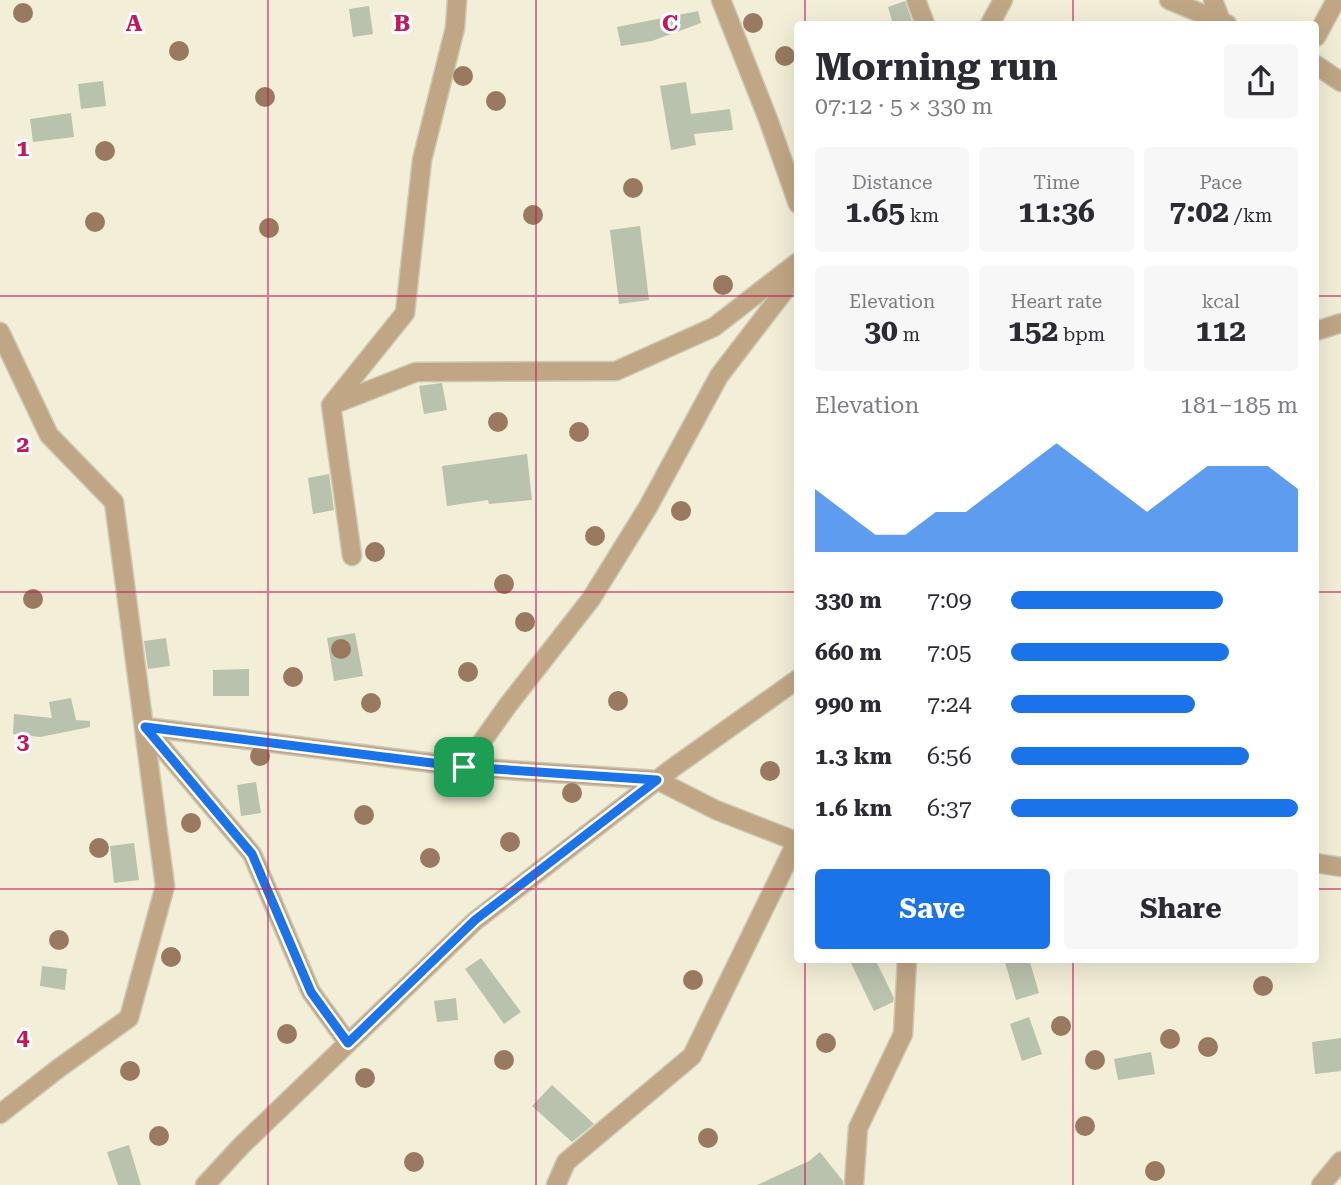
<!DOCTYPE html>
<html lang="en">
<head>
<meta charset="utf-8">
<style>
	:root { --surface:#fff; --page:#f7f7f7; --text:#2b2b33; --muted:#7c7c81; --accent:#1a73e8 }
	body { margin:0; font-family:"Roboto Serif",serif; background:var(--page); color:var(--text); height:100vh; display:flex; flex-direction:column; font-size:26px; white-space:nowrap }
	* { box-sizing:border-box; margin:0 }
	p { font-size:23px; color:var(--muted) }
	.icon { flex:none; width:38px; height:38px; fill:none; stroke:currentColor; stroke-width:2; stroke-linecap:round; stroke-linejoin:round }
	.map { position:relative; flex:1; overflow:hidden }
	.panel { position:absolute; left:794px; top:21px; width:525px; height:942px; display:flex; flex-direction:column; background:var(--surface); border-radius:7px; box-shadow:0 7px 28px #0002 }
	.panel>* { flex:none }
	.pin { position:absolute; display:grid; place-items:center; width:60px; height:60px; color:#fff; margin:-30px; border-radius:14px; box-shadow:0 4px 10px #0006 }
	.round { display:grid; place-items:center; flex:none; width:74px; height:74px; border-radius:7px; background:var(--page) }
	.overview { display:flex; align-items:center; justify-content:space-between; height:119px; padding:0 21px }
	h1 { font-size:38px; font-weight:700; line-height:52px }
	.metrics { display:grid; grid-template-columns:repeat(3,1fr); gap:10px; height:119px; padding:7px 21px }
	.metrics div { display:grid; align-content:center; border-radius:7px; background:var(--page); text-align:center }
	.metrics b { font-size:30px; font-weight:700 }
	.metrics small { font-size:19px; font-weight:400 }
	.metrics p { font-size:19px }
	.chart { height:196px; padding:14px 21px }
	.chart p { display:flex; justify-content:space-between }
	.chart svg { width:100%; height:126px; margin-top:7px; fill:var(--accent); opacity:.7 }
	.primary-button { display:flex; gap:14px; margin-top:auto; padding:14px 21px }
	.primary-button a { flex:1; height:80px; border-radius:7px; background:var(--accent); color:#fff; font-size:28px; font-weight:700; line-height:80px; text-align:center }
	.primary-button a+a { background:var(--page); color:var(--text) }
	ul { padding:0 21px; list-style:none; font-size:23px }
	li { display:grid; grid-template-columns:112px 84px 1fr; align-items:center; height:52px }
	li i { height:18px; border-radius:9px; background:var(--accent) }
	.map>svg:first-child { display:block }
	.building { fill:#b9c2ad }
	.lines { fill:none; stroke-linecap:round; stroke-linejoin:round }
	.street-casing { stroke:#cdc9b5; stroke-width:21 }
	.street { stroke:#c0a685; stroke-width:18 }
	.tree { fill:#997a61 }
	.route-casing { stroke:#fff; stroke-width:14 }
	.route { stroke:#1a73e8; stroke-width:9 }
	.grid { fill:none; stroke:#c2185b; stroke-width:2; stroke-opacity:0.55 }
	.grid-label { font-size:23px; text-anchor:middle; font-weight:bold; fill:#c2185b; stroke:#fff; stroke-width:6; stroke-linejoin:round; paint-order:stroke }
</style>
</head>
<body>
<div class="map">
<svg width="1341" height="1185" viewBox="0 0 1341 1185">
	<rect width="100%" height="100%" fill="#f2eed7"/>
	<path class="building" d="M905 1 913 24H893L888 7Z
		M369 6 373 34 353 37 349 9Z
		M698 11 701 23 652 41 621 46 617 27Z
		M103 81 106 106 81 109 78 84Z
		M686 82 691 114 730 109 733 130 694 134 696 145 671 150 660 86Z
		M71 113 74 137 33 142 30 119Z
		M640 226 649 300 619 304 610 230Z
		M442 383 447 410 424 414 419 386Z
		M527 454 532 500 489 504 488 500 447 506 442 466Z
		M329 474 334 510 313 514 308 478Z
		M355 633 363 676 334 681 327 638Z
		M166 638 170 666 148 669 144 641Z
		M249 669V696H213V670Z
		M71 698 76 720 90 721V727L40 737 13 734 14 714 52 718 49 702Z
		M256 782 261 813 241 816 237 785Z
		M134 843 139 880 114 883 110 846Z
		M481 958 521 1012 504 1024 465 969Z
		M849 959H875L894 998 893 1002 874 1011Z
		M1004 959H1029L1039 993 1016 1000Z
		M42 966 67 969 65 990 40 986Z
		M456 998 458 1020 437 1022 434 1001Z
		M1029 1017 1042 1054 1022 1061 1010 1024Z
		M1341 1038V1071L1315 1074 1312 1042Z
		M1151 1052 1155 1074 1118 1080 1114 1059Z
		M552 1085 594 1124 572 1142 532 1106Z
		M129 1145 141 1185H118L107 1152Z
		M820 1152 843 1181V1185H757L809 1161Z"/>
	<g class="lines">
		<defs>
			<path id="street" d="M721 0 768 119 798 204
				M916 0 925 24
				M1169 0 1227 24
				M1213 0 1222 24
				M990 24 1003 0
				M1316 37 1336 0
				M1316 65 1341 82
				M1316 331 1341 323
				M0 332 49 435 114 502 165 886 129 1018 59 1068 0 1114
				M332 405 416 372 616 371 714 327 798 262
				M352 556 331 405 405 313 422 160 455 28 457 0
				M145 727 464 767 657 780 716 810 798 842
				M145 727 252 854 311 992 348 1043
				M464 767 508 705 591 599 648 507 719 376 798 273
				M1316 863 1341 867
				M205 1185 242 1145 475 921 674 767 798 679
				M556 1185 566 1162 692 1056 798 839
				M854 1185 858 1128 903 1034 907 959
				M1321 1185 1341 1161"/>
		</defs>
		<use href="#street" class="street-casing"/>
		<use href="#street" class="street"/>
	</g>
	<g class="tree">
		<circle cx="23" cy="13" r="10"/>
		<circle cx="753" cy="23" r="10"/>
		<circle cx="179" cy="51" r="10"/>
		<circle cx="785" cy="56" r="10"/>
		<circle cx="463" cy="76" r="10"/>
		<circle cx="265" cy="97" r="10"/>
		<circle cx="496" cy="101" r="10"/>
		<circle cx="105" cy="151" r="10"/>
		<circle cx="633" cy="188" r="10"/>
		<circle cx="533" cy="215" r="10"/>
		<circle cx="95" cy="222" r="10"/>
		<circle cx="269" cy="228" r="10"/>
		<circle cx="723" cy="285" r="10"/>
		<circle cx="498" cy="422" r="10"/>
		<circle cx="579" cy="432" r="10"/>
		<circle cx="681" cy="511" r="10"/>
		<circle cx="595" cy="536" r="10"/>
		<circle cx="375" cy="552" r="10"/>
		<circle cx="504" cy="584" r="10"/>
		<circle cx="33" cy="599" r="10"/>
		<circle cx="525" cy="622" r="10"/>
		<circle cx="341" cy="649" r="10"/>
		<circle cx="468" cy="672" r="10"/>
		<circle cx="293" cy="677" r="10"/>
		<circle cx="618" cy="701" r="10"/>
		<circle cx="371" cy="703" r="10"/>
		<circle cx="260" cy="756" r="10"/>
		<circle cx="770" cy="771" r="10"/>
		<circle cx="572" cy="793" r="10"/>
		<circle cx="364" cy="815" r="10"/>
		<circle cx="191" cy="823" r="10"/>
		<circle cx="510" cy="842" r="10"/>
		<circle cx="99" cy="848" r="10"/>
		<circle cx="430" cy="858" r="10"/>
		<circle cx="59" cy="940" r="10"/>
		<circle cx="171" cy="957" r="10"/>
		<circle cx="693" cy="980" r="10"/>
		<circle cx="1263" cy="986" r="10"/>
		<circle cx="1061" cy="1026" r="10"/>
		<circle cx="287" cy="1034" r="10"/>
		<circle cx="1170" cy="1039" r="10"/>
		<circle cx="826" cy="1043" r="10"/>
		<circle cx="1208" cy="1047" r="10"/>
		<circle cx="504" cy="1060" r="10"/>
		<circle cx="1095" cy="1060" r="10"/>
		<circle cx="130" cy="1071" r="10"/>
		<circle cx="365" cy="1078" r="10"/>
		<circle cx="1085" cy="1126" r="10"/>
		<circle cx="159" cy="1136" r="10"/>
		<circle cx="708" cy="1138" r="10"/>
		<circle cx="414" cy="1162" r="10"/>
		<circle cx="1155" cy="1171" r="10"/>
	</g>
	<g class="lines">
		<defs>
			<path id="route" d="M145 727 464 767 657 780 475 920 348 1043 311 992 252 854Z"/>
		</defs>
		<use href="#route" class="route-casing"/>
		<use href="#route" class="route"/>
	</g>
	<path class="grid" d="M268 0V1185M536 0V1185M805 0V24M1073 0V24M0 296H798M1316 296H1341M0 592H798M1316 592H1341M0 889H798M1316 889H1341M805 959V1185M1073 959V1185"/>
	<g class="grid-label">
		<text x="134" y="31">A</text>
		<text x="402" y="31">B</text>
		<text x="670" y="31">C</text>
		<text x="23" y="156">1</text>
		<text x="23" y="452">2</text>
		<text x="23" y="749">3</text>
		<text x="23" y="1045">4</text>
	</g>
</svg>
<div class="pin" style="left:464px;top:767px;background:#1e9e55"><svg class="icon" aria-label="arrive" viewBox="0 0 24 24"><path d="M6 21V4h12l-3 4 3 4H6"/></svg></div>
<section class="panel">
<div class="overview"><div><h1>Morning run</h1><p>07:12 · 5 × 330 m</p></div><a class="round"><svg class="icon" aria-label="share" viewBox="0 0 24 24"><path d="M12 15V3M7 8l5-5 5 5M5 13v7h14v-7"/></svg></a></div>
<div class="metrics">
<div><p>Distance</p><b>1.65<small> km</small></b></div>
<div><p>Time</p><b>11:36</b></div>
<div><p>Pace</p><b>7:02<small> /km</small></b></div>
</div>
<div class="metrics">
<div><p>Elevation</p><b>30<small> m</small></b></div>
<div><p>Heart rate</p><b>152<small> bpm</small></b></div>
<div><p>kcal</p><b>112</b></div>
</div>
<div class="chart"><p><span>Elevation</span>181–185 m</p>
<svg viewBox="0 0 160 44" preserveAspectRatio="none"><path d="M0 44V22L10 30L20 38L30 38L40 30L50 30L60 22L70 14L80 6L90 14L100 22L110 30L120 22L130 14L140 14L150 14L160 22V44z"/></svg>
</div>
<ul>
<li><b>330 m</b>7:09<i style="width:74%"></i></li>
<li><b>660 m</b>7:05<i style="width:76%"></i></li>
<li><b>990 m</b>7:24<i style="width:64%"></i></li>
<li><b>1.3 km</b>6:56<i style="width:83%"></i></li>
<li><b>1.6 km</b>6:37<i style="width:100%"></i></li>
</ul>
<div class="primary-button"><a>Save</a><a>Share</a></div>
</section>
</div>
</body>
</html>
